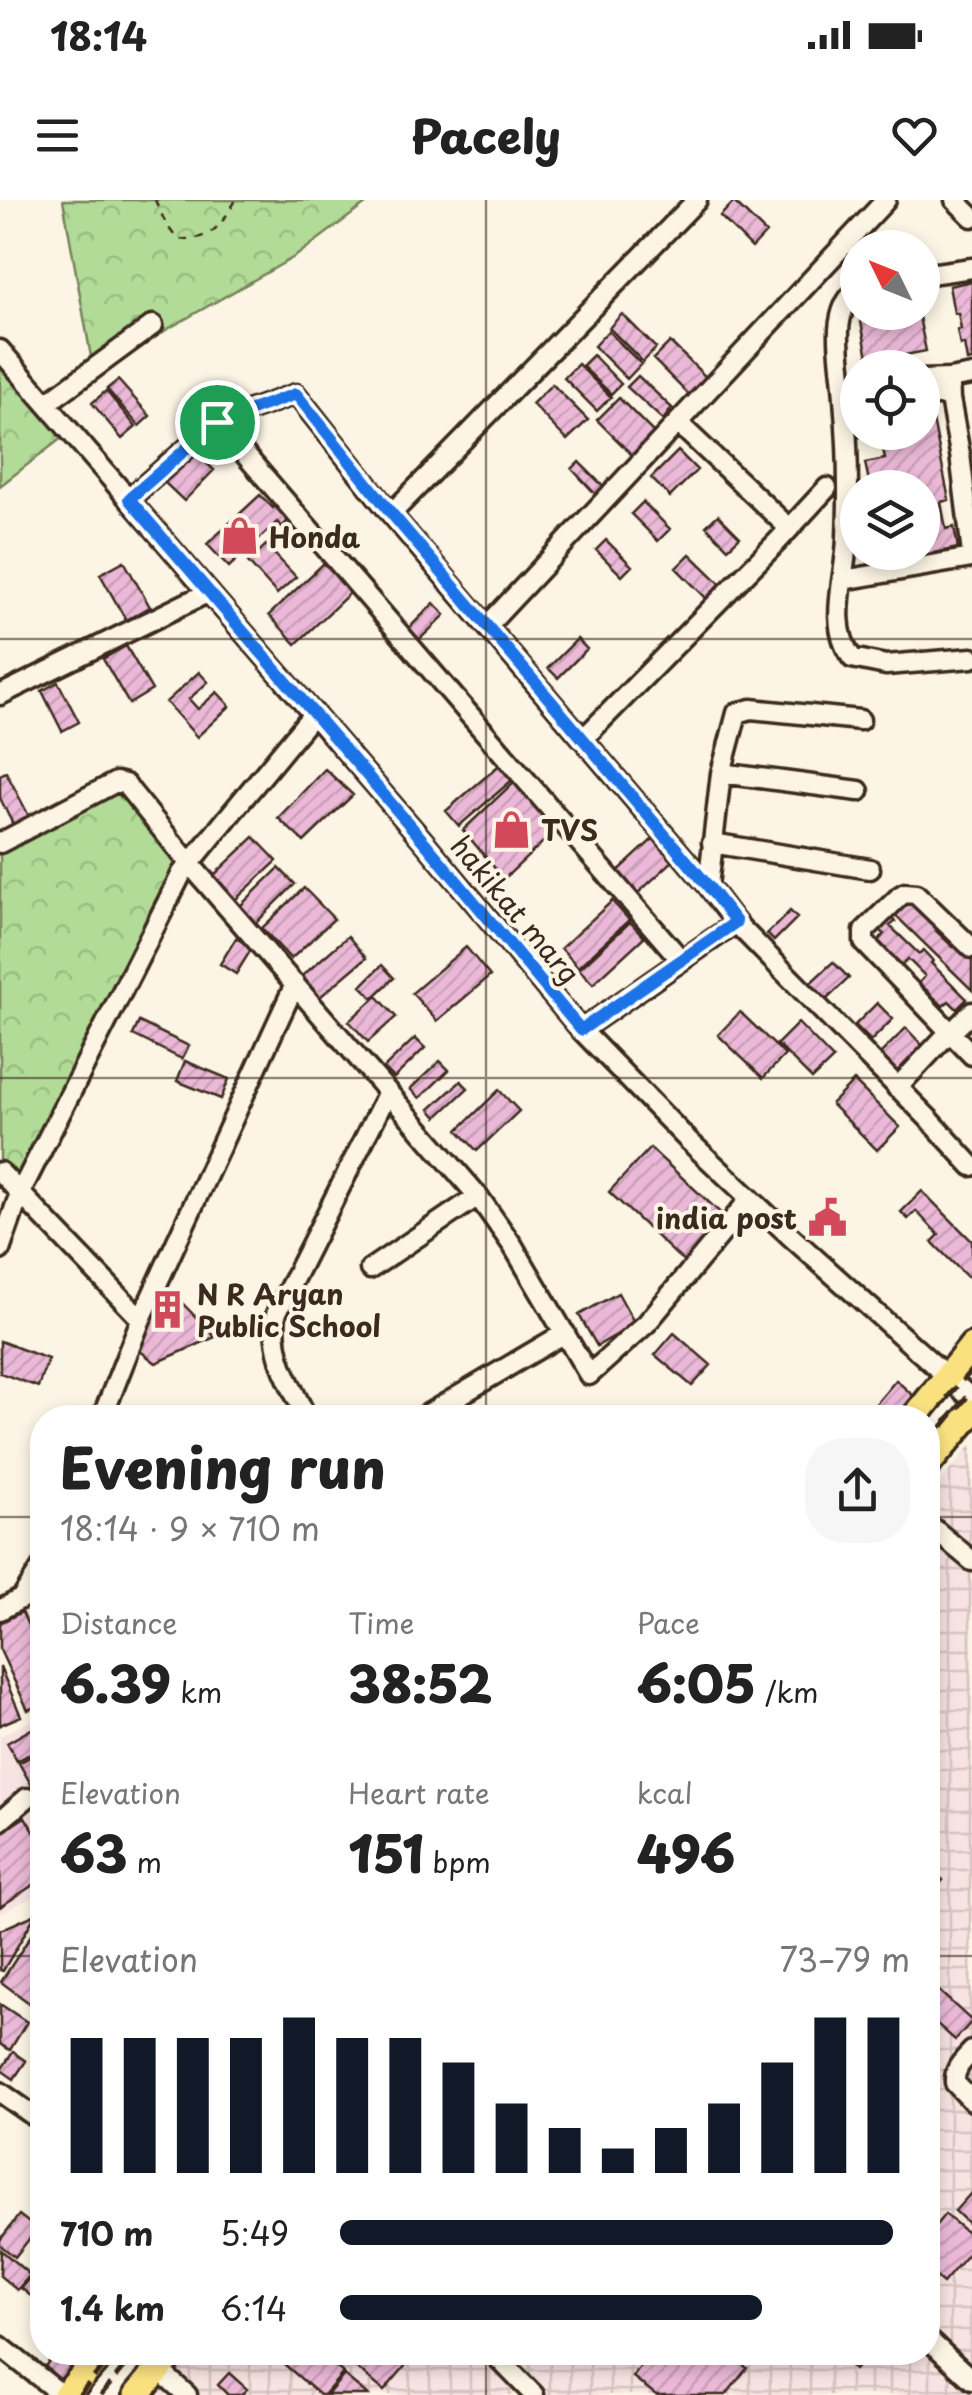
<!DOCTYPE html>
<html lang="en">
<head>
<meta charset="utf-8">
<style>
	:root { --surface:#fff; --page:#f6f6f6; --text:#222; --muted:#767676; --accent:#111827 }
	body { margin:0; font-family:"Playpen Sans",sans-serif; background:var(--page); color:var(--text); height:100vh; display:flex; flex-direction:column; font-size:38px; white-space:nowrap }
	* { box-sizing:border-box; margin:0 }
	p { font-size:32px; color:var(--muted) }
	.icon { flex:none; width:55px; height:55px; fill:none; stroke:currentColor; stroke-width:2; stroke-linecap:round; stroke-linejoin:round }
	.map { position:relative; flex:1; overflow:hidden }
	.sheet { position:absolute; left:30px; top:1205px; width:910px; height:960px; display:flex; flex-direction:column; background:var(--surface); border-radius:40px; box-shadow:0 5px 15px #0003 }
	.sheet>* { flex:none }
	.needle { width:65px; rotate:313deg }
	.tools { position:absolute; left:840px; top:30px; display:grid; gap:20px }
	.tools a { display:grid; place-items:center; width:100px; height:100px; border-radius:50%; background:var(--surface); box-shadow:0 5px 15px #0003; font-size:50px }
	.pin { position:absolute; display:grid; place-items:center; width:85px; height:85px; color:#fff; margin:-42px; border:5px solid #fff; border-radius:50%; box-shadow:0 2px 10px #0007 }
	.round { display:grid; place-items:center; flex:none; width:105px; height:105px; border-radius:40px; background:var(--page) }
	.head { display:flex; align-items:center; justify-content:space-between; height:170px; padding:0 30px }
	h1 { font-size:55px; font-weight:800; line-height:75px }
	.metrics { display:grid; grid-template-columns:repeat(3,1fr); gap:15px; height:170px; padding:10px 30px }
	.metrics div { display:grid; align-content:center }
	.metrics b { font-size:50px; font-weight:800 }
	.metrics small { font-size:28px; font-weight:400 }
	.metrics p { font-size:28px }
	.chart { height:280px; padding:20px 30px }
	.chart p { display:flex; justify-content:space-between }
	.chart svg { width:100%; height:180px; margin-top:10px; stroke:var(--accent); stroke-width:6 }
	ul { padding:0 30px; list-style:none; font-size:32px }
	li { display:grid; grid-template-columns:160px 120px 1fr; align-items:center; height:75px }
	li i { height:25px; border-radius:12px; background:var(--accent) }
	.status { display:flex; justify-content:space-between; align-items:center; height:70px; padding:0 50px; background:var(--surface); direction:ltr }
	.status svg { height:28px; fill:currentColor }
	header { display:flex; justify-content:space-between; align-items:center; height:130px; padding:0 30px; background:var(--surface); font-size:45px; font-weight:800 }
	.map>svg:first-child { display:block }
	.built { fill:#f7e3e1 }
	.industrial { fill:url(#industrial-grid) }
	.park { fill:url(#park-crowns); stroke:#76825a; stroke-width:2.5 }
	.building { fill:url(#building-hatch); stroke:#3b2a1e; stroke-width:2.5 }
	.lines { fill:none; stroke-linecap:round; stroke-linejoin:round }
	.minor-casing { stroke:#3b2a1e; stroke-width:25 }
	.highway-casing { stroke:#3b2a1e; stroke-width:32 }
	.path { stroke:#3b2a1e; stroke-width:2.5; stroke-dasharray:8 8; stroke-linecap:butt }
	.minor { stroke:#fcf5e5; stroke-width:18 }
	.highway { stroke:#fae180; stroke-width:25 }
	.rail { stroke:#3b2a1e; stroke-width:5; stroke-dasharray:15 8; stroke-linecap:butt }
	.route-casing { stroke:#fff; stroke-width:20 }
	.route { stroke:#1a73e8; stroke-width:12 }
	.grid { fill:none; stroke:#3b2a1e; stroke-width:2.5; stroke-opacity:0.55 }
	.labels { text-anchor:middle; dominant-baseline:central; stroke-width:8; stroke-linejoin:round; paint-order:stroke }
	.poi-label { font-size:28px; font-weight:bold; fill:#3b2a1e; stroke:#fcf5e5; text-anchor:start }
	.street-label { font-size:28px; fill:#3b2a1e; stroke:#fcf5e5 }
</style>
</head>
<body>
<div class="status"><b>18:14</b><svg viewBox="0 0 49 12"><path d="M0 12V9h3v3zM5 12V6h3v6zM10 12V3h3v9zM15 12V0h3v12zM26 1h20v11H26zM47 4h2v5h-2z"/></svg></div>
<header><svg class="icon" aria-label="menu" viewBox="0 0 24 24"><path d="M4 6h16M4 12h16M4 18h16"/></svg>Pacely<svg class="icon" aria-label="heart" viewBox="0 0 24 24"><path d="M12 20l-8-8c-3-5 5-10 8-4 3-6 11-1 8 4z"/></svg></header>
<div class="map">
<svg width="972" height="2195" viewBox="0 0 972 2195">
	<defs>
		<pattern id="industrial-grid" width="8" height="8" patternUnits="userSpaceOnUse" patternTransform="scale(2.5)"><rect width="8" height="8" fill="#f7e3e1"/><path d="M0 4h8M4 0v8" fill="none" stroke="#d5c3c1"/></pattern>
		<pattern id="park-crowns" width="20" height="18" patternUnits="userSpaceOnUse" patternTransform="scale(2.5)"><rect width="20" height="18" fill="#b2db97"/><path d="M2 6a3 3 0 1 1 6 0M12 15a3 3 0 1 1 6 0" fill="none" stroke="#9abc82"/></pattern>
		<pattern id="building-hatch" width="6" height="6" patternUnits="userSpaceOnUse" patternTransform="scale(2.5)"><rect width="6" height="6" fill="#ebb9d7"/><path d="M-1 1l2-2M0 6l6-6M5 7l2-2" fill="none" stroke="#ca9fb8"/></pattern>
	</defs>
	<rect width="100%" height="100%" fill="#fcf5e5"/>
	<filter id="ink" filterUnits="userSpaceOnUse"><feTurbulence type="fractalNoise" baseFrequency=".01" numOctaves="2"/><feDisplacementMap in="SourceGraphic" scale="20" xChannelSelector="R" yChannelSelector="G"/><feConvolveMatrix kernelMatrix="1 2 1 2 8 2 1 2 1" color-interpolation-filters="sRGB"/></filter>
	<g filter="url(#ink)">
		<path class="built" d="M42 1515V1692L0 1714V1536Z"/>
		<path class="industrial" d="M972 1244V2195H156L192 2153 928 2152V1296Z"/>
		<path class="park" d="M63 0H371L296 56 166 130 95 179Z
			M0 168 63 237 0 286Z
			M116 582 182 673 20 993 0 972V643Z"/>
		<path class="building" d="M734 2 766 33 752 48 720 16Z
			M972 81V160L967 161 964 144 960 145 957 130 961 129 958 113H954L949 86Z
			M859 112H918L926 151 869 162Z
			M622 114 656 148 643 162 609 128Z
			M608 131 641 164 627 179 594 146Z
			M670 142 711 182 694 200 653 159Z
			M593 155 621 184 611 194 582 166Z
			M578 164 611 197 597 211 564 178Z
			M638 176 672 208 663 220 627 187Z
			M118 180 150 216 139 226 107 189Z
			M552 184 588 220 567 240 532 204Z
			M106 191 136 227 122 239 92 203Z
			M619 198 658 237 636 259 597 220Z
			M930 205 949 300 941 302 946 329 954 327 958 348 885 363 883 352H922V288H882L881 279 869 281 865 263 885 259 880 233 860 237 859 232H922V207Z
			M194 251 214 270 184 301 164 282Z
			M678 251 697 270 670 297 651 278Z
			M579 262 608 291 600 299 572 269Z
			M260 295 273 308 280 302 293 316 282 327 277 322 229 367 207 344Z
			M643 302 670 329 658 341 631 314Z
			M718 315 740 337 728 348 706 326Z
			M606 340 632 366 622 376 596 350Z
			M266 345 296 377 277 394 248 362Z
			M690 354 724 387 710 402 676 368Z
			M124 361 150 407 126 420 100 374Z
			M324 363 351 392 296 444 269 415Z
			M434 403 445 415 419 440 408 429Z
			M577 439 587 449 558 478 548 468Z
			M126 446 152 490 129 504 103 459Z
			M199 472 208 482 189 499 198 509 217 492 230 506 197 537 166 502Z
			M58 482 79 522 62 531 42 491Z
			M505 560 518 575 459 626 446 611Z
			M325 569 353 595 304 642 278 618Z
			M6 572 30 618 14 626 0 598V575Z
			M515 581 559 627 504 679 463 630Z
			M254 637 277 661 235 700 213 676Z
			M655 637 675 659 635 696 615 674Z
			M279 668 295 684 254 725 238 708Z
			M304 688 334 719 291 759 262 728Z
			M905 698 912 705 916 701 941 725 936 731 953 747 958 742 972 756V790L892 712Z
			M612 701 629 720 578 767 561 748Z
			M790 711 797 718 774 741 767 734Z
			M887 714 895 722 890 726 919 754 923 750 933 761 931 763 967 799 957 809 949 801 943 806 919 783 925 776 908 759 902 765 878 741 884 734 876 725Z
			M630 722 644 737 593 784 579 769Z
			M348 736 366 758 320 797 302 776Z
			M236 738 252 748 236 774 220 764Z
			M466 747 490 776 437 821 412 793Z
			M833 762 849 778 824 802 808 785Z
			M382 765 394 778 373 798 361 786Z
			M377 796 396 817 368 842 349 821Z
			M877 803 893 819 871 841 855 825Z
			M740 812 785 855 763 878 718 835Z
			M139 822 189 846 182 859 133 835Z
			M798 823 833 859 812 879 777 844Z
			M906 828 923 846 897 872 880 854Z
			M415 838 425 848 394 878 384 868Z
			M185 861 229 879 221 899 177 881Z
			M440 861 449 870 420 898 410 889Z
			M461 881 468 888 437 917 430 909Z
			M854 881 900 927 877 950 831 904Z
			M499 890 519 911 477 951 458 930Z
			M650 948 726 1018 685 1063 609 992Z
			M922 991 972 1041V1071L967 1077 932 1042 939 1035 916 1011 908 1019 901 1012Z
			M160 1080 215 1137 156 1163 131 1144Z
			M618 1093 635 1124 597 1146 579 1115Z
			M674 1133 711 1165 692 1186 655 1155Z
			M0 1141 48 1159 38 1187 0 1173Z
			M896 1180 917 1199 901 1218H864Z
			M22 1412 42 1457V1503L28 1510 0 1450V1423Z
			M0 1467 21 1516 0 1525Z
			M42 1523V1547L17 1561 7 1543Z
			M42 1550V1601L41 1602 19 1563Z
			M25 1617 42 1644V1679L0 1707V1633Z
			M928 1666 943 1680 928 1698Z
			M36 1714 3 1771 0 1770V1730Z
			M40 1721 42 1726V1793L32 1805 1 1782Z
			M939 1791 972 1821 955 1840 928 1816V1804Z
			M0 1804 27 1822 10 1850 0 1844Z
			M13 1852 26 1861 14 1879 1 1870Z
			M972 1992V2027L955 2011Z
			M945 2014 972 2037V2049L943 2083 928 2070V2035Z
			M19 2015 37 2029 15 2057 0 2045V2040Z
			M1 2050 30 2075 17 2090 0 2076Z
			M42 2063V2105L21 2088Z
			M49 2152H84L69 2168 75 2174 65 2185 45 2166 53 2157Z
			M270 2152H319L343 2173 324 2195H320Z
			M338 2152H417L384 2191Z
			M651 2152H727L747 2168 726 2195H656L633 2177Z
			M837 2152H871L854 2170Z
			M229 2173 247 2189 241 2195H228L218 2185Z
			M344 2175 368 2195H327Z"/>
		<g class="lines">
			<defs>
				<path id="minor" d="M955 0 972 17
					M922 75 972 68
					M858 89C845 99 840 114 839 130 838 153 843 176 844 199 848 244 849 292 847 338 846 377 827 424 852 458L886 465 972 458
					M0 150 426 644 581 830 689 941 789 1035 972 1199
					M922 180 949 179
					M922 195H940L950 199 960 254 972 354
					M950 199 949 179 972 175
					M47 203 153 125
					M217 222 681 760
					M678 223 789 328
					M129 299 217 222 296 194 391 314 708 686 736 723 929 919 972 966
					M391 314 697 0
					M843 380 972 358
					M488 425 886 0
					M0 495 209 392
					M584 538 777 342 827 288
					M721 573 859 591
					M0 643 116 582 125 584 189 663 478 996 513 1046 589 1175 647 1123 750 999
					M712 643 870 669
					M708 686 721 573 737 513 751 509 860 520
					M972 748 916 694 905 693 900 696 864 731V742L972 855
					M581 830 736 723
					M951 833 972 812
					M897 888 943 839
					M0 972 141 1119
					M0 1050 20 993 182 673 314 513
					M370 1069 478 996
					M102 1218 141 1119 295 784
					M307 1218C289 1182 271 1155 276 1114L387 894
					M421 1218 565 1133
					M928 1324 972 1361
					M0 1410 22 1398 42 1367
					M0 1621 27 1598
					M972 1851C962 1862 954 1868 955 1883L972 1901
					M0 1892 37 1918
					M928 2139 972 2180
					M0 2146 62 2195
					M492 2152 534 2195
					M159 2170 187 2195"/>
				<path id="highway" d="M914 1218 972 1146
					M928 1264 972 1212
					M66 2195 103 2152
					M137 2195 173 2152"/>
			</defs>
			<use href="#minor" class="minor-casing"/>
			<use href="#highway" class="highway-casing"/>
			<path class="path" d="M155 0 166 24 177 39C211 41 220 27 236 0"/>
			<use href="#minor" class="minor"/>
			<use href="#highway" class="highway"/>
			<path class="rail" d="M947 1198 972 1169
				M928 1244 972 1191
				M79 2195 115 2152
				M101 2195 137 2152"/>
		</g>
	</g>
	<g class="lines" filter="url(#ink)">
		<defs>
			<path id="route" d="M296 194 392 314 708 686 736 722 581 830 426 644 129 299 217 222Z"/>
		</defs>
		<use href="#route" class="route-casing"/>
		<use href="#route" class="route"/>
	</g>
	<path class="grid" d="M486 0V1218M0 439H972M0 878H972M0 1317H42M928 1317H972M0 1756H42M928 1756H972M486 2152V2195"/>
	<defs>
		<symbol id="shop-bare" viewBox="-9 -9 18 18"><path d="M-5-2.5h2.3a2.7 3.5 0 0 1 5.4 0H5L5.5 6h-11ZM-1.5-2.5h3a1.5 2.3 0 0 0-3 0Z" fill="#d1495b" stroke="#fcf5e5" stroke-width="2.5" paint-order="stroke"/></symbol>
		<symbol id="civic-bare" viewBox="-9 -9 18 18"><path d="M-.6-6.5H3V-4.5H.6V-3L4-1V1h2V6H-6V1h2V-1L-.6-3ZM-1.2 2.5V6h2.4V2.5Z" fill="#d1495b" stroke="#fcf5e5" stroke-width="2.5" paint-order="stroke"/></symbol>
		<symbol id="building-bare" viewBox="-9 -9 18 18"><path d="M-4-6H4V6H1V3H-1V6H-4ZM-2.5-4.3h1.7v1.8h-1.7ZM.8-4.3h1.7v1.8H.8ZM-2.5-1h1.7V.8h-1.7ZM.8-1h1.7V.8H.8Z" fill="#d1495b" stroke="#fcf5e5" stroke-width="2.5" paint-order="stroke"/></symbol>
	</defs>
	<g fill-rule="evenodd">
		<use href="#shop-bare" x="212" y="308" width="55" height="55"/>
		<use href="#shop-bare" x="484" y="602" width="55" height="55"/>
		<use href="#civic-bare" x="800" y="990" width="55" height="55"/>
		<use href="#building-bare" x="140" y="1082" width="55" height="55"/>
	</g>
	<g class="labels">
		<g class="poi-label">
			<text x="269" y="336">Honda</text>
			<text x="541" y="629">TVS</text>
			<text x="797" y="1017" text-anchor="end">india post</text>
			<text x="197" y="1093">N R Aryan<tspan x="197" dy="32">Public School</tspan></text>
		</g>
		<g class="street-label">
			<text transform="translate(516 709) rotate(50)">hakikat marg</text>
		</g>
	</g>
</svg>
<div class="tools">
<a><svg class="needle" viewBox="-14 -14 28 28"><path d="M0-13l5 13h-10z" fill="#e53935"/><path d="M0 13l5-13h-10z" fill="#767676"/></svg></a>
<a><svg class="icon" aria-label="locate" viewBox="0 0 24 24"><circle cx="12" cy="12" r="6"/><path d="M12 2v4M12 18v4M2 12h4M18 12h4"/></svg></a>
<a><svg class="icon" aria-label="layers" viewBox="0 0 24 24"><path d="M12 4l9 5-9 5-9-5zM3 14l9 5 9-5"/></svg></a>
</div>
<div class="pin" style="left:217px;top:222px;background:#1e9e55"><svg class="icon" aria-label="arrive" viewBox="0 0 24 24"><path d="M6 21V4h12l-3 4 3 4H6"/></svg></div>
<section class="sheet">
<div class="head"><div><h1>Evening run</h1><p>18:14 · 9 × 710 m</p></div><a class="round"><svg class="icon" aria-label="share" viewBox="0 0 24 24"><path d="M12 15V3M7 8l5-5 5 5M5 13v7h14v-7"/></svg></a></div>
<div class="metrics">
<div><p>Distance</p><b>6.39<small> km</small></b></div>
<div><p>Time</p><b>38:52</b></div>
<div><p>Pace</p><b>6:05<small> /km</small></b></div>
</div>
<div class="metrics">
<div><p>Elevation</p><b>63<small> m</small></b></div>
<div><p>Heart rate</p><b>151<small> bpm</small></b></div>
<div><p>kcal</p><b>496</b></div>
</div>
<div class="chart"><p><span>Elevation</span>73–79 m</p>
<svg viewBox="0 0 160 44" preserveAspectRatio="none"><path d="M5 44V11M15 44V11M25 44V11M35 44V11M45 44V6M55 44V11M65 44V11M75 44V17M85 44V27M95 44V33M105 44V38M115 44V33M125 44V27M135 44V17M145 44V6M155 44V6"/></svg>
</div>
<ul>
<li><b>710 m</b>5:49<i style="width:97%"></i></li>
<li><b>1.4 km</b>6:14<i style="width:74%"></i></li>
</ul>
</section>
</div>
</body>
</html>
